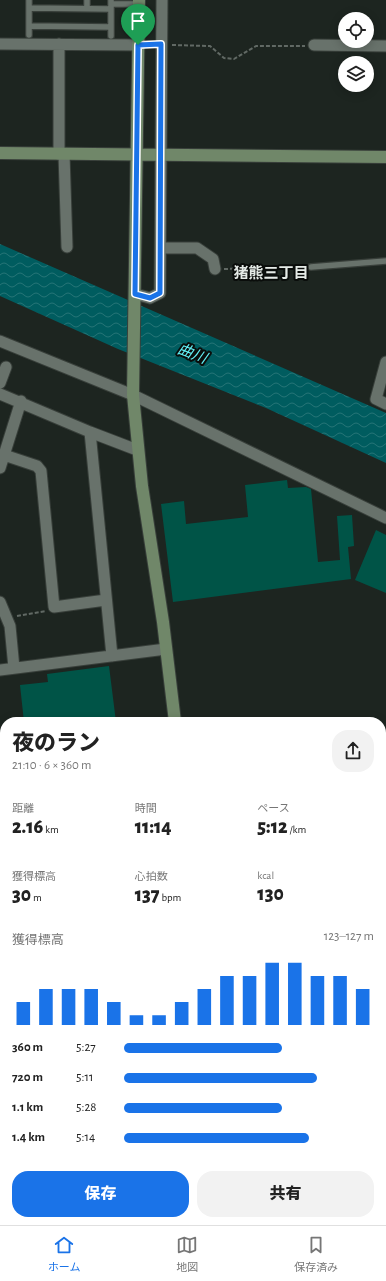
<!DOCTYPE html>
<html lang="ja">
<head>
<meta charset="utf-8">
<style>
	:root { --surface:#fff; --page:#f2f2f2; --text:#222; --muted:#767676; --line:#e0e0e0; --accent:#1a73e8 }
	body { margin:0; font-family:"Alegreya Sans","Noto Sans JP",sans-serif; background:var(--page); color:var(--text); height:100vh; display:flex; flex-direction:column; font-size:15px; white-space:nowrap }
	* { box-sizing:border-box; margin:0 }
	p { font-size:13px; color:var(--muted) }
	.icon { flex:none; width:22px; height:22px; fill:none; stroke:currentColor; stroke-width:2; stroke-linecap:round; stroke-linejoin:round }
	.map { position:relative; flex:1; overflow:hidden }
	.side { position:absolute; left:0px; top:717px; width:386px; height:508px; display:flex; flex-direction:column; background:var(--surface); border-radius:16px 16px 0 0; box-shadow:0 2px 10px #0003 }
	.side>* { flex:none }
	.controls { position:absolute; left:338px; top:12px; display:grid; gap:8px }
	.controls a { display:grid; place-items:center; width:36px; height:36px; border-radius:50%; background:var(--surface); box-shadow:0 2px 10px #0003; font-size:20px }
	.pin { position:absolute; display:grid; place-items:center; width:34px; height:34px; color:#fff; margin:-41px -17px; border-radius:50% 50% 50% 0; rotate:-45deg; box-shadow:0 0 4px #0007 }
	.pin .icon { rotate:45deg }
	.round { display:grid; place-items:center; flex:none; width:42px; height:42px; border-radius:16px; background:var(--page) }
	.overview { display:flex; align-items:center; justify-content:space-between; height:68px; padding:0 12px }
	h1 { font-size:22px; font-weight:800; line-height:30px }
	.figures { display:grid; grid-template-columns:repeat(3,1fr); gap:6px; height:68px; padding:4px 12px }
	.figures div { display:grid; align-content:center }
	.figures b { font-size:20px; font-weight:800 }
	.figures small { font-size:11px; font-weight:400 }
	.figures p { font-size:11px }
	.chart { height:112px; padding:8px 12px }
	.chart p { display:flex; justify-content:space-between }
	.chart svg { width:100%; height:72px; margin-top:4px; stroke:var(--accent); stroke-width:6 }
	.primary-button { display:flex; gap:8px; margin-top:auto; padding:8px 12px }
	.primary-button a { flex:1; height:46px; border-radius:16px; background:var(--accent); color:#fff; font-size:16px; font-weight:800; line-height:46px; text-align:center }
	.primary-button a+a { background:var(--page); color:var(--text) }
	ul { padding:0 12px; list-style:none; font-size:13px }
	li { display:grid; grid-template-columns:64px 48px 1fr; align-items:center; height:30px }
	li i { height:10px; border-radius:5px; background:var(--accent) }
	.menu { display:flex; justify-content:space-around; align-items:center; height:56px; border-top:1px solid var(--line); background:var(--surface); font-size:11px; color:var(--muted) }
	.menu a { display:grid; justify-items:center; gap:2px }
	.menu .on { color:var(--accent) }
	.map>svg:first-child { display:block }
	.water { fill:url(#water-waves) }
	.building { fill:#005447 }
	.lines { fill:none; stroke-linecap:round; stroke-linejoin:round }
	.lane-casing { stroke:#383f3a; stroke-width:8 }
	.street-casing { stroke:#383f3a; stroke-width:13 }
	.secondary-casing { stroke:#383f3a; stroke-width:14 }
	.path { stroke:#616964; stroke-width:2; stroke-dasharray:4 2; stroke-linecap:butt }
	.lane { stroke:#68726b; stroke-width:5.5 }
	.street { stroke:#68726b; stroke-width:11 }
	.secondary { stroke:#708769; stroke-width:12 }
	.route-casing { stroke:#fff; stroke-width:8 }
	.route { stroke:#1a73e8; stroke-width:5 }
	.labels { text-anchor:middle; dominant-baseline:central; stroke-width:4; stroke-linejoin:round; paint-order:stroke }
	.neighbourhood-label { font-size:15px; font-weight:bold; fill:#e5ebe7; stroke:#0a0d0b }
	.water-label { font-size:15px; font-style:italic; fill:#63f2f7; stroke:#0a0d0b }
</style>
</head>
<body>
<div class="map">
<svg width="386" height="1225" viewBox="0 0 386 1225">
	<defs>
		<pattern id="water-waves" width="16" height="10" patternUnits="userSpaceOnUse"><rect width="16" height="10" fill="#005c5f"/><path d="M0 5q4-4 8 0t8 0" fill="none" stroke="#257476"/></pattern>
	</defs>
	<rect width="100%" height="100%" fill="#1d2520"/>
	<path class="water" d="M0 244 386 413V463L266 408 118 349 0 296Z"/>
	<path class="building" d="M287 480 288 488 306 487 311 489 318 562 340 560 337 516 352 515 354 546 348 547 351 579 173 602 161 504 184 501 186 524 248 517 245 485Z
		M376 530 386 535V593L355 580Z
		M109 666 116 722H24L20 685 48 682 47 674Z"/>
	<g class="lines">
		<defs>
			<path id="lane" d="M29 0V35
				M111 0V4H139
				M29 8 111 9
				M87 8V0
				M29 26 111 27
				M111 36V4
				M311 267 386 261
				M381 868 386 867
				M385 905 386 922
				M381 1034 386 1029
				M0 1090 5 1109
				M381 1114 386 1108
				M0 1152 5 1154
				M0 1201 5 1200
				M10 1220 11 1225
				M122 1220 125 1225
				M157 1220 161 1225
				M105 1225 113 1220
				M198 1225V1220"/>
			<path id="street" d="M0 44 138 45
				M59 44V154
				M314 45 386 46
				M64 154 67 247
				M161 248H197L213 259 215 269
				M135 294 150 298 160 293 162 0
				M0 341 133 395 386 518
				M386 362 376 399 386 404
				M0 383 6 367
				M0 394 90 432 137 450
				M90 432 112 656
				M4 455 37 466 41 471 54 607 106 600
				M0 468 21 401
				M0 602 10 626 14 668
				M0 670 166 649
				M0 904 5 938
				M381 906 386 905
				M0 1003 5 1001
				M0 1136 5 1138"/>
			<path id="secondary" d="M139 0 133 395 142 486 163 622 175 722
				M0 153 386 157
				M381 790 386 789
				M381 805H386
				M0 835 5 834
				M0 849 5 848
				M260 1220V1225
				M271 1220V1225"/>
		</defs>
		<use href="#lane" class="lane-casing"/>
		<use href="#street" class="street-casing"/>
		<use href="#secondary" class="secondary-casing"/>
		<path class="path" d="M172 45 210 46 224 58 234 59 256 46H305
			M224 269 304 267
			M17 616 46 611
			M34 1220 35 1225"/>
		<use href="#lane" class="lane"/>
		<use href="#street" class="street"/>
		<use href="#secondary" class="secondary"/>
	</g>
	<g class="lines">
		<defs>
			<path id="route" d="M161 44 160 293 150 298 135 294 138 45Z"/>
		</defs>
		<use href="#route" class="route-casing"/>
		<use href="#route" class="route"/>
	</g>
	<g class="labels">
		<g class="neighbourhood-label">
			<text x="271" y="273">猪熊三丁目</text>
		</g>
		<g class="water-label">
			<text transform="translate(192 354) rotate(21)">曲川</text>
		</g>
	</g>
</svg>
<div class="controls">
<a><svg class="icon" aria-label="locate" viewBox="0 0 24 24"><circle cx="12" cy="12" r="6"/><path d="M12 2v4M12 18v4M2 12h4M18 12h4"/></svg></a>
<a><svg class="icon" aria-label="layers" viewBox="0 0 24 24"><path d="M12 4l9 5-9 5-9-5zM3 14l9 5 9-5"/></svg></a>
</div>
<div class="pin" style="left:138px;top:45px;background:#1e9e55"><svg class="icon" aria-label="arrive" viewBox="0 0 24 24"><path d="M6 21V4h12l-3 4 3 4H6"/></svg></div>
<section class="side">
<div class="overview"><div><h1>夜のラン</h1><p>21:10 · 6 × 360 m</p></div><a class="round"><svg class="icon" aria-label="share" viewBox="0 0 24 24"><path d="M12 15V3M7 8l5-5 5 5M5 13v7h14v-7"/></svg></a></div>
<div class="figures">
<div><p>距離</p><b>2.16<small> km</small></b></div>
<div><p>時間</p><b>11:14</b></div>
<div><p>ペース</p><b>5:12<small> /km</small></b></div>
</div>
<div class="figures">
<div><p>獲得標高</p><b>30<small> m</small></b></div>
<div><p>心拍数</p><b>137<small> bpm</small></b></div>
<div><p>kcal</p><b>130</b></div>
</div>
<div class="chart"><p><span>獲得標高</span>123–127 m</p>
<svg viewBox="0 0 160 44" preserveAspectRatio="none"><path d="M5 44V30M15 44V22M25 44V22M35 44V22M45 44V30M55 44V38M65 44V38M75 44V30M85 44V22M95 44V14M105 44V14M115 44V6M125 44V6M135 44V14M145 44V14M155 44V22"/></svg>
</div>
<ul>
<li><b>360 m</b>5:27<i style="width:63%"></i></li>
<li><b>720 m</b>5:11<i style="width:77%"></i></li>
<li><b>1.1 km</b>5:28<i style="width:63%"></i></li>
<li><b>1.4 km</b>5:14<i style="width:74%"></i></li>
</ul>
<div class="primary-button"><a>保存</a><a>共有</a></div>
</section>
</div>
<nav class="menu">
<a class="on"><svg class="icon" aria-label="home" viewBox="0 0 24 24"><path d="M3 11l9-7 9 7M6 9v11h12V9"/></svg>ホーム</a>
<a><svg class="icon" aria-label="map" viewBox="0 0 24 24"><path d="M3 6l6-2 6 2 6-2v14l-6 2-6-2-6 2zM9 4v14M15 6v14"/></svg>地図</a>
<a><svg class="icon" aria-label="saved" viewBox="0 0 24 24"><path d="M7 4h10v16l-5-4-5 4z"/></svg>保存済み</a>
</nav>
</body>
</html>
